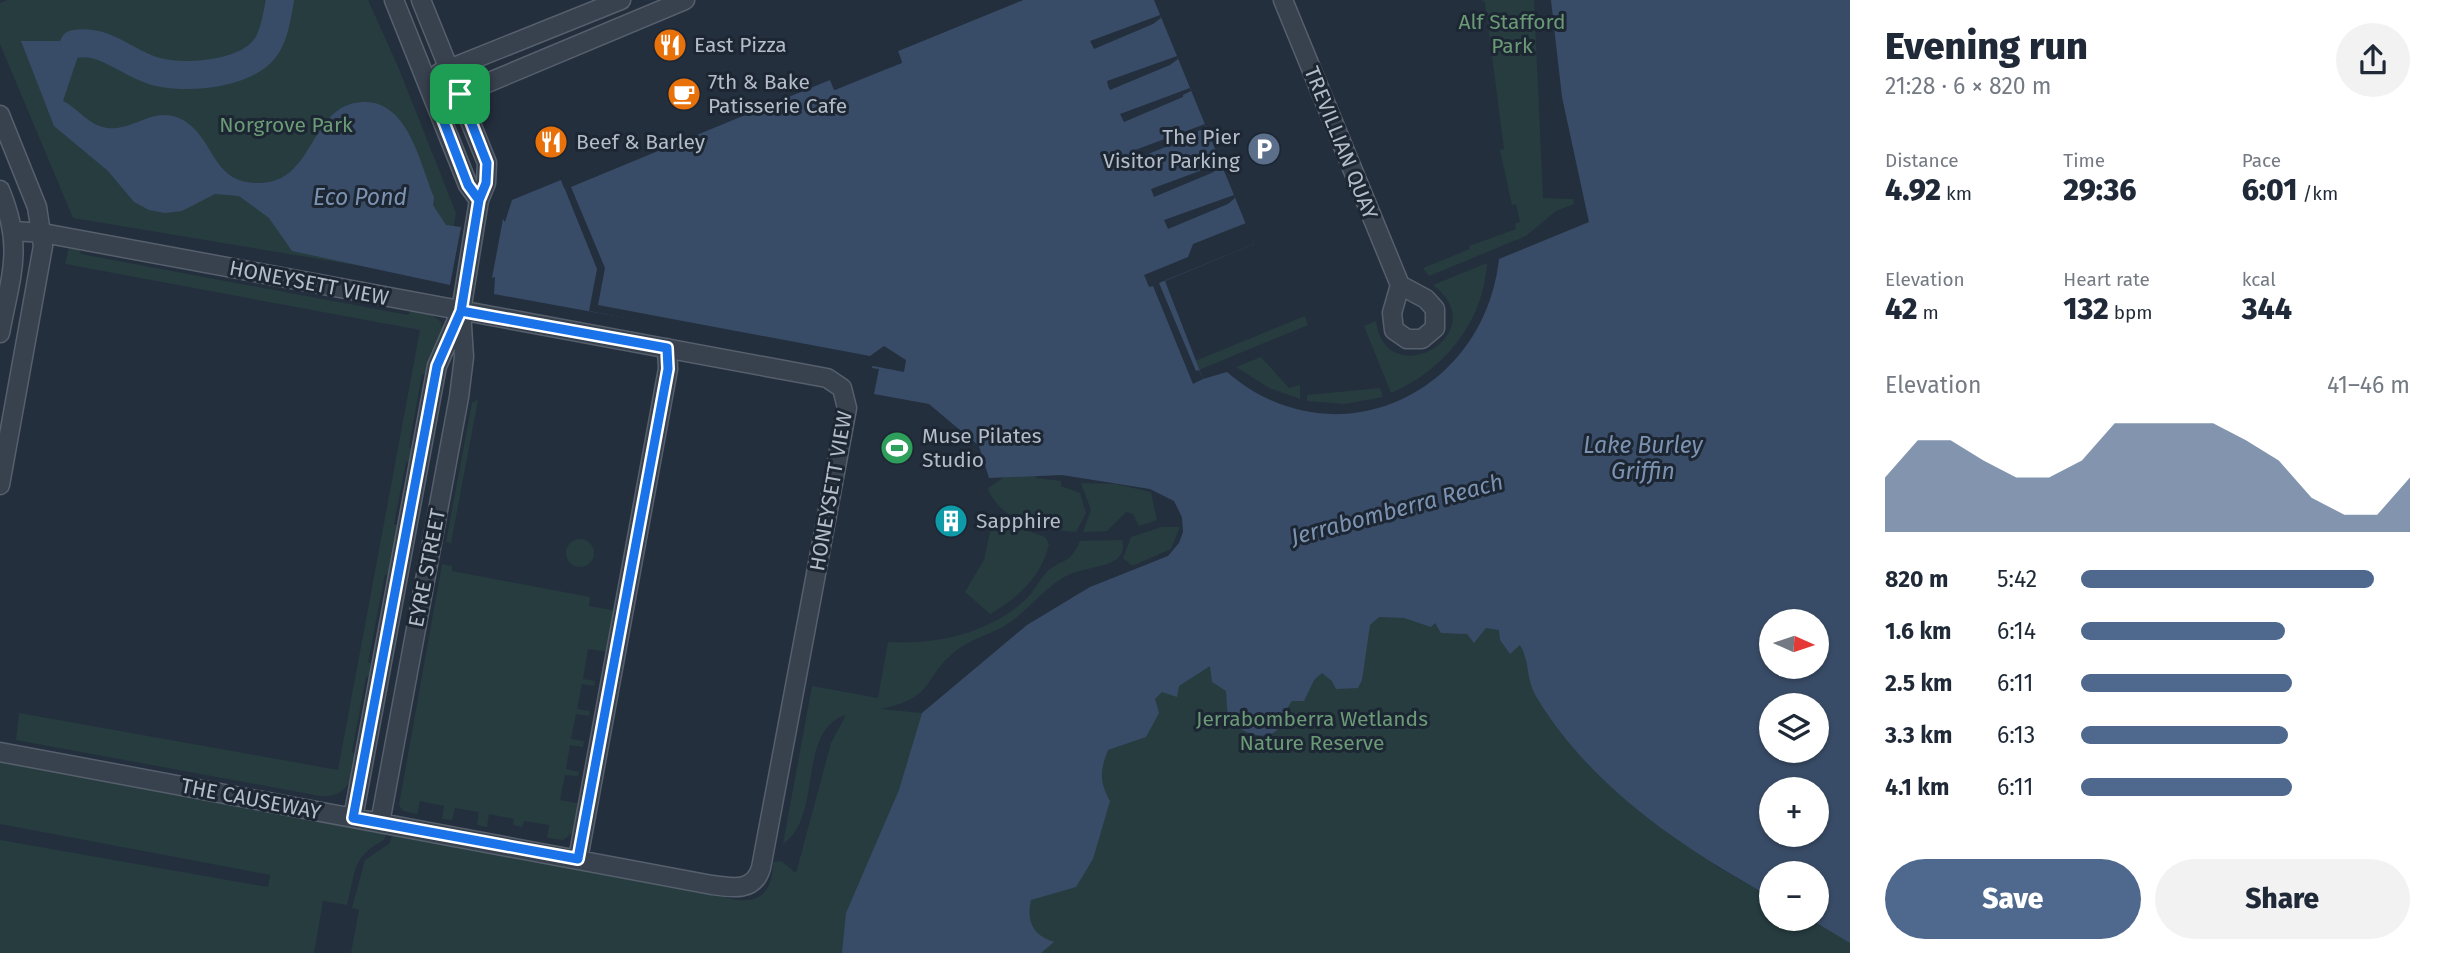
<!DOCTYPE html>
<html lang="en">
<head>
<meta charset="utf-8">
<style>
	:root { --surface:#fff; --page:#f2f2f3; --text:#1f2937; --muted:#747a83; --accent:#4f688e }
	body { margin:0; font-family:"Fira Sans",sans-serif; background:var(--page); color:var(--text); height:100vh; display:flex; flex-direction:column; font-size:26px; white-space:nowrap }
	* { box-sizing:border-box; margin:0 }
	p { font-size:23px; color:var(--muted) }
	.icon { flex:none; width:38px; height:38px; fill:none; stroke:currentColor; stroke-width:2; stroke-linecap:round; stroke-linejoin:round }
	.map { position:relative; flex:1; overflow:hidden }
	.details { display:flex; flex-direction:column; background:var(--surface); width:595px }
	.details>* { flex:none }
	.needle { width:46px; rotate:93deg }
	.fabs { position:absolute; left:1759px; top:609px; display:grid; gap:14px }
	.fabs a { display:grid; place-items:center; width:70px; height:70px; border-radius:50%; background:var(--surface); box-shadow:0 2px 5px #0004; font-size:35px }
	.pin { position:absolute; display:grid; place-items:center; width:60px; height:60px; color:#fff; margin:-30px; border-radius:14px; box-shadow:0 4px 10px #0006 }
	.round { display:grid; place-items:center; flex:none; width:74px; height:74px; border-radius:37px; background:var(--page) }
	.overview { display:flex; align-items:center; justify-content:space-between; height:119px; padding:0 35px }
	h1 { font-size:38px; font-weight:800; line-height:52px }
	.stats { display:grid; grid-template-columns:repeat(3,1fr); gap:10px; height:119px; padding:7px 35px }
	.stats div { display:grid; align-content:center }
	.stats b { font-size:30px; font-weight:800 }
	.stats small { font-size:19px; font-weight:400 }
	.stats p { font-size:19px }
	.chart { height:196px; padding:14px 35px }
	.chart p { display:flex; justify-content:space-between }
	.chart svg { width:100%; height:126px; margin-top:7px; fill:var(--accent); opacity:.7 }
	.primary-button { display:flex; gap:14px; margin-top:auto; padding:14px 35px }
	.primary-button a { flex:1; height:80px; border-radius:42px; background:var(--accent); color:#fff; font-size:28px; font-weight:800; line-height:80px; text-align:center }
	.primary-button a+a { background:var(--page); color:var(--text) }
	ul { padding:0 35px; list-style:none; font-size:23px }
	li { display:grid; grid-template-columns:112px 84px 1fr; align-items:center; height:52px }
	li i { height:18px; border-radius:9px; background:var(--accent) }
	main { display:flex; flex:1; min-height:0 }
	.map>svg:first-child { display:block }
	.green { fill:#263c3f }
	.water { fill:#394c67; fill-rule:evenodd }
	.pier { fill:#242f3e }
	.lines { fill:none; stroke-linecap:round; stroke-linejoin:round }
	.river { stroke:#394c67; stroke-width:28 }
	.street-casing { stroke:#565f6c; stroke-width:21 }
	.street { stroke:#38414e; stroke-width:18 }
	.route-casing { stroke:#fff; stroke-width:14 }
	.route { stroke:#1a73e8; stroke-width:9 }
	.labels { text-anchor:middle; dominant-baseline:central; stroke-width:6; stroke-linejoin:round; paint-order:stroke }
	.park-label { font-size:21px; fill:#6b9a76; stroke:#1d2633 }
	.poi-label { font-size:21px; fill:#b4bcc9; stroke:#1d2633; text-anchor:start }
	.street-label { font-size:21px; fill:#b4bcc9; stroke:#1d2633 }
	.water-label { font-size:23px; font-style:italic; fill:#7c92b1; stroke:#1d2633 }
</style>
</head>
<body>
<main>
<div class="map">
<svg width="1850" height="953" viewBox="0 0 1850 953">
	<rect width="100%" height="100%" fill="#242f3e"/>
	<path class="green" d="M8 0H368L399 69 456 213 445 280 73 218 0 44V3Z
		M1481 0H1534L1543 198 1573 199 1574 204 1556 211 1526 236 1429 276 1423 268 1470 249 1469 246 1516 229 1515 224 1520 222 1516 204 1512 205 1500 150 1504 149 1485 2Z
		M69 247H79L81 254 408 315 412 309 429 313 441 322 442 335 428 374H422L409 447 414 451 411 461 406 462 394 524 399 526 391 574 385 575 368 662 374 665 372 675 366 677 352 752 357 755C353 778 348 798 320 796L16 740 19 713 338 770 420 330 65 264Z
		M1487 263C1484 321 1444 371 1391 393L1364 326 1376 321C1386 396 1497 333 1433 285Z
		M1305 316 1308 325 1199 370 1195 361Z
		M1261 357 1289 388 1300 385V399L1269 388 1236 367Z
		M1380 388 1383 397 1345 404 1307 401V395Z
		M478 400 451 543 446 542 472 403Z
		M1408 401 1716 866 1771 897V919H1813L1850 934V953H351L359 910 352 908 365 860 389 844 393 833 707 892C741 904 773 909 773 862L781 861 796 873 831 743 846 715C796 730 824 816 783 844L812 686 878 698 888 642C937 645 990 633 1026 599 1035 591 1041 576 1050 569 1068 557 1070 563 1080 541L1122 540C1130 566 1092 566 1076 572 1066 575 1057 581 1049 588 1035 599 1024 613 1009 623 993 634 972 638 957 650 921 678 937 698 880 709L922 713 936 709 1173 558Z
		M1035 475 1036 478 1061 481V486L1080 493 1086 513 1076 532C1043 529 1006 524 989 492L988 488 1006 476Z
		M1081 483 1116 484 1151 492 1157 520 1139 526 1133 514 1126 512 1107 531 1083 532 1091 510Z
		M993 518 1045 537 1049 544C1042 576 1018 598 990 614L965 592 984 560Z
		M1162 527H1180L1171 549 1132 566 1123 558 1131 537Z
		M566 553a14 14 0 1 1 28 0a14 14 0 1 1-28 0Z
		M442 564 452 566V571L590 597 589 606 617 611 609 652 588 649 583 679 595 681 594 686 582 684 577 709 590 711 589 716 576 714 571 739 584 741 583 747 570 745 566 769 579 772 578 776 565 775 560 800 581 804 576 830 563 840 547 838 549 825 524 821 522 827 513 825 514 819 489 814 487 827 477 825 479 812 455 808 452 820 442 819 444 806 420 801 417 814 403 811 399 805Z
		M0 759 387 832 384 840C351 857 356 872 347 905L323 901 314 953H0V840L268 887 270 875 0 824Z"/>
	<path class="water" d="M1023 0H1154L1254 244 1165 281 1203 379 1227 372C1333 464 1484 396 1499 259L1589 222 1562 97 1551 0H1850V943L1810 919H1816V873H1771V897C1681 847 1592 788 1537 698 1525 678 1531 665 1520 645L1510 654 1500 640 1499 630 1486 628 1474 643 1467 634 1441 633 1435 623 1431 627 1404 618 1379 617 1370 625 1362 680 1358 688 1336 689 1332 681 1322 673 1314 680 1304 701H1292C1285 710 1282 724 1276 731 1264 742 1237 731 1230 719 1226 712 1227 700 1226 691L1212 682 1210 666 1179 686 1177 697 1162 692 1155 699 1159 713 1146 737 1108 750C1100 771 1099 781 1110 801L1093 859 1076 887 1031 900C1026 921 1033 936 1054 942L1041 953H842L846 913 899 790 922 713 1027 625 1090 587 1168 556 1179 543 1183 532 1182 517 1174 501 1150 489 1062 475 989 478 979 446 929 404 874 394 879 369 872 368 873 363 494 294 495 277 492 278 503 219 505 222 512 200 561 180 564 188 571 186 830 79 835 90 902 62 898 51ZM1771 621H1816V667H1771ZM1771 705H1816V751H1771ZM1771 789H1816V835H1771Z
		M21 41H83L63 101C79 109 88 125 107 128 135 131 155 104 183 120 216 139 211 185 261 183 316 181 309 104 363 102 408 100 420 163 434 197L433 205 446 225 461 227 450 285 292 251 269 218 239 196 215 194 182 211 165 213 149 210 134 202 108 171 54 126Z"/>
	<path class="pier" d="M1014 0H1023L898 51 902 63 834 90 830 80 571 187 605 268 598 305 870 356 884 346 906 360 904 372 589 311 597 269 560 177 566 184 570 183 829 76 836 86 897 61 896 48Z
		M1160 15 1161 18 1153 24 1094 49 1090 41Z
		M1177 56 1178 59 1170 65 1110 90 1108 86 1107 81Z
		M1190 88 1191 91 1183 95V97L1124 122 1120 114Z
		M1205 124 1206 128 1198 131V134L1138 158 1135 150Z
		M1221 163 1222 166 1213 169 1214 172 1154 197 1151 189Z
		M1234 195 1235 198 1228 204 1168 229 1164 220Z
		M1246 223 1254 244 1159 283 1196 371 1199 370 1203 379 1193 384 1153 286 1149 287 1144 275 1188 257 1193 244Z"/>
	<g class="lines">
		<path class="river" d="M74 44C107 39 124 62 154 71 184 80 246 75 266 47 275 34 277 15 280 0"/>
		<defs>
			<path id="street" d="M394 0 468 185 479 200
				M1283 0 1400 285
				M439 73 621 0
				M437 104 685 0
				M0 115 37 207 43 246 0 485
				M0 190C24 248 11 274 0 333
				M1400 285 1426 299 1435 309V328L1422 339H1407L1394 330 1392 313Z
				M0 752 712 885C732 888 754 892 761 868L847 408 842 388 827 378 43 233 14 231
				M353 818 437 366 460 313
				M380 823 459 397 464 357 461 311 479 200 486 183 487 163 421 0
				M578 859 668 369 667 348"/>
		</defs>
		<use href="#street" class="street-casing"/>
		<use href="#street" class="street"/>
	</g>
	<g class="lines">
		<defs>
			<path id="route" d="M460 94 487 163 486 183 479 200 461 311 437 366 353 818 578 859 668 369 667 348 461 311 479 200 468 185 437 104 460 94"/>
		</defs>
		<use href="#route" class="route-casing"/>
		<use href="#route" class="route"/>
	</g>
	<defs>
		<symbol id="restaurant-disc" viewBox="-11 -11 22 22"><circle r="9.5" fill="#e8710a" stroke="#1d2633"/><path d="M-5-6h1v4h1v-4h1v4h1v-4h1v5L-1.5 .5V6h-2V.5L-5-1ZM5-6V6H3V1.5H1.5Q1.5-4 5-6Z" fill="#fff"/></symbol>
		<symbol id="cafe-disc" viewBox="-11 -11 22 22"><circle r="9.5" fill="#e8710a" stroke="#1d2633"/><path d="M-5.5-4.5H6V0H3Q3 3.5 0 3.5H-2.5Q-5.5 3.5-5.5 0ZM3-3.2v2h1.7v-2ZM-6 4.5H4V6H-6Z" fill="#fff"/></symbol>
		<symbol id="parking-disc" viewBox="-11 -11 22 22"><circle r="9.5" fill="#5c6f8a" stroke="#1d2633"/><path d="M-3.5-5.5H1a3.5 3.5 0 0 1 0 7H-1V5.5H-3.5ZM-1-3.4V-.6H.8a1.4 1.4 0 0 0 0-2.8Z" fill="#fff"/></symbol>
		<symbol id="stadium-disc" viewBox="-11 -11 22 22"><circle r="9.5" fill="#2e9e5b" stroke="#1d2633"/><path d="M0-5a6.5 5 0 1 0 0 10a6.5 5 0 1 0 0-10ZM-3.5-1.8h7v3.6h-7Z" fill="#fff"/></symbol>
		<symbol id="building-disc" viewBox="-11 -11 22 22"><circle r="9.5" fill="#0f9aa8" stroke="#1d2633"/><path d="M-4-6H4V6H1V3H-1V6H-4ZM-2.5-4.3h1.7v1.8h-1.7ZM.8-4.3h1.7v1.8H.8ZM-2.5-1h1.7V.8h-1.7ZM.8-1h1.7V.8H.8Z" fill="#fff"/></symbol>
	</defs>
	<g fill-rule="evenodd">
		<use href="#restaurant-disc" x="651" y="26" width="38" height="38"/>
		<use href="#cafe-disc" x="665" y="75" width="38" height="38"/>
		<use href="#restaurant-disc" x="532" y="123" width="38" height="38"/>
		<use href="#parking-disc" x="1245" y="130" width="38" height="38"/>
		<use href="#stadium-disc" x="878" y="429" width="38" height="38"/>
		<use href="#building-disc" x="932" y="502" width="38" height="38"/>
	</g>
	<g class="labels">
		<g class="park-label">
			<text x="1512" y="22">Alf Stafford<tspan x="1512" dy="24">Park</tspan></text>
			<text x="286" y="125">Norgrove Park</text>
			<text x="1312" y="719">Jerrabomberra Wetlands<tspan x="1312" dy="24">Nature Reserve</tspan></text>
		</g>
		<g class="poi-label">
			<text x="694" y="45">East Pizza</text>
			<text x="708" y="82">7th &amp; Bake<tspan x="708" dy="24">Patisserie Cafe</tspan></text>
			<text x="1240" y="137" text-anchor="end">The Pier<tspan x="1240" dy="24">Visitor Parking</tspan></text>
			<text x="576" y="142">Beef &amp; Barley</text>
			<text x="922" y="436">Muse Pilates<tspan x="922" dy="24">Studio</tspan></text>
			<text x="976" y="521">Sapphire</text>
		</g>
		<g class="street-label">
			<text transform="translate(1341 143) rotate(68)">TREVILLIAN QUAY</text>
			<text transform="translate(309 283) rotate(11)">HONEYSETT VIEW</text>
			<text transform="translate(831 491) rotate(-80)">HONEYSETT VIEW</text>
			<text transform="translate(427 568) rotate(-79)">EYRE STREET</text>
			<text transform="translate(251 799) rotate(11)">THE CAUSEWAY</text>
		</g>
		<g class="water-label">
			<text x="360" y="197">Eco Pond</text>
			<text x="1643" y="445">Lake Burley<tspan x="1643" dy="26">Griffin</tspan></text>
			<text transform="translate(1397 509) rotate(-15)">Jerrabomberra Reach</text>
		</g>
	</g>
</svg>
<div class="fabs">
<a><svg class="needle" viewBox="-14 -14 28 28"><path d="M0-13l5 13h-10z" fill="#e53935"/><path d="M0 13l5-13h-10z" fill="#747a83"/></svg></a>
<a><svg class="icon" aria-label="layers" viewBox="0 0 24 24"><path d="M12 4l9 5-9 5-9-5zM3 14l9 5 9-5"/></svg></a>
<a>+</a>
<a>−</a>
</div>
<div class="pin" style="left:460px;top:94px;background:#1e9e55"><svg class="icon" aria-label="arrive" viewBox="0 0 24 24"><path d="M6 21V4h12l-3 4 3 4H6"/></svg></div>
</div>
<section class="details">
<div class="overview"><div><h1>Evening run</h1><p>21:28 · 6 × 820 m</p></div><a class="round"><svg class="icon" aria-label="share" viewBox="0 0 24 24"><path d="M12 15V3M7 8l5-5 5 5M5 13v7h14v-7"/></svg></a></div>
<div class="stats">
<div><p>Distance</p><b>4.92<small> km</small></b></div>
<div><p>Time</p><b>29:36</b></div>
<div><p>Pace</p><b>6:01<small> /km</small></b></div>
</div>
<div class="stats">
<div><p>Elevation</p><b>42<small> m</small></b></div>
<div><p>Heart rate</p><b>132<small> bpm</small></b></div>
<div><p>kcal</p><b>344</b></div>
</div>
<div class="chart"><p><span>Elevation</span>41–46 m</p>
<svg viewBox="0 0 160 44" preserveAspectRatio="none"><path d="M0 44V25L10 12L20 12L30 19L40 25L50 25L60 19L70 6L80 6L90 6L100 6L110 12L120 19L130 32L140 38L150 38L160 25V44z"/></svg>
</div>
<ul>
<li><b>820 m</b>5:42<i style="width:89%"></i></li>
<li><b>1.6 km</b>6:14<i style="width:62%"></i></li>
<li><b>2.5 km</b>6:11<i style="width:64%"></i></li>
<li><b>3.3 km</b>6:13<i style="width:63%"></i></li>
<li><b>4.1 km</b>6:11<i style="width:64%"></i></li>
</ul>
<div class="primary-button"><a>Save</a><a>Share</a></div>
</section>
</main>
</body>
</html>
